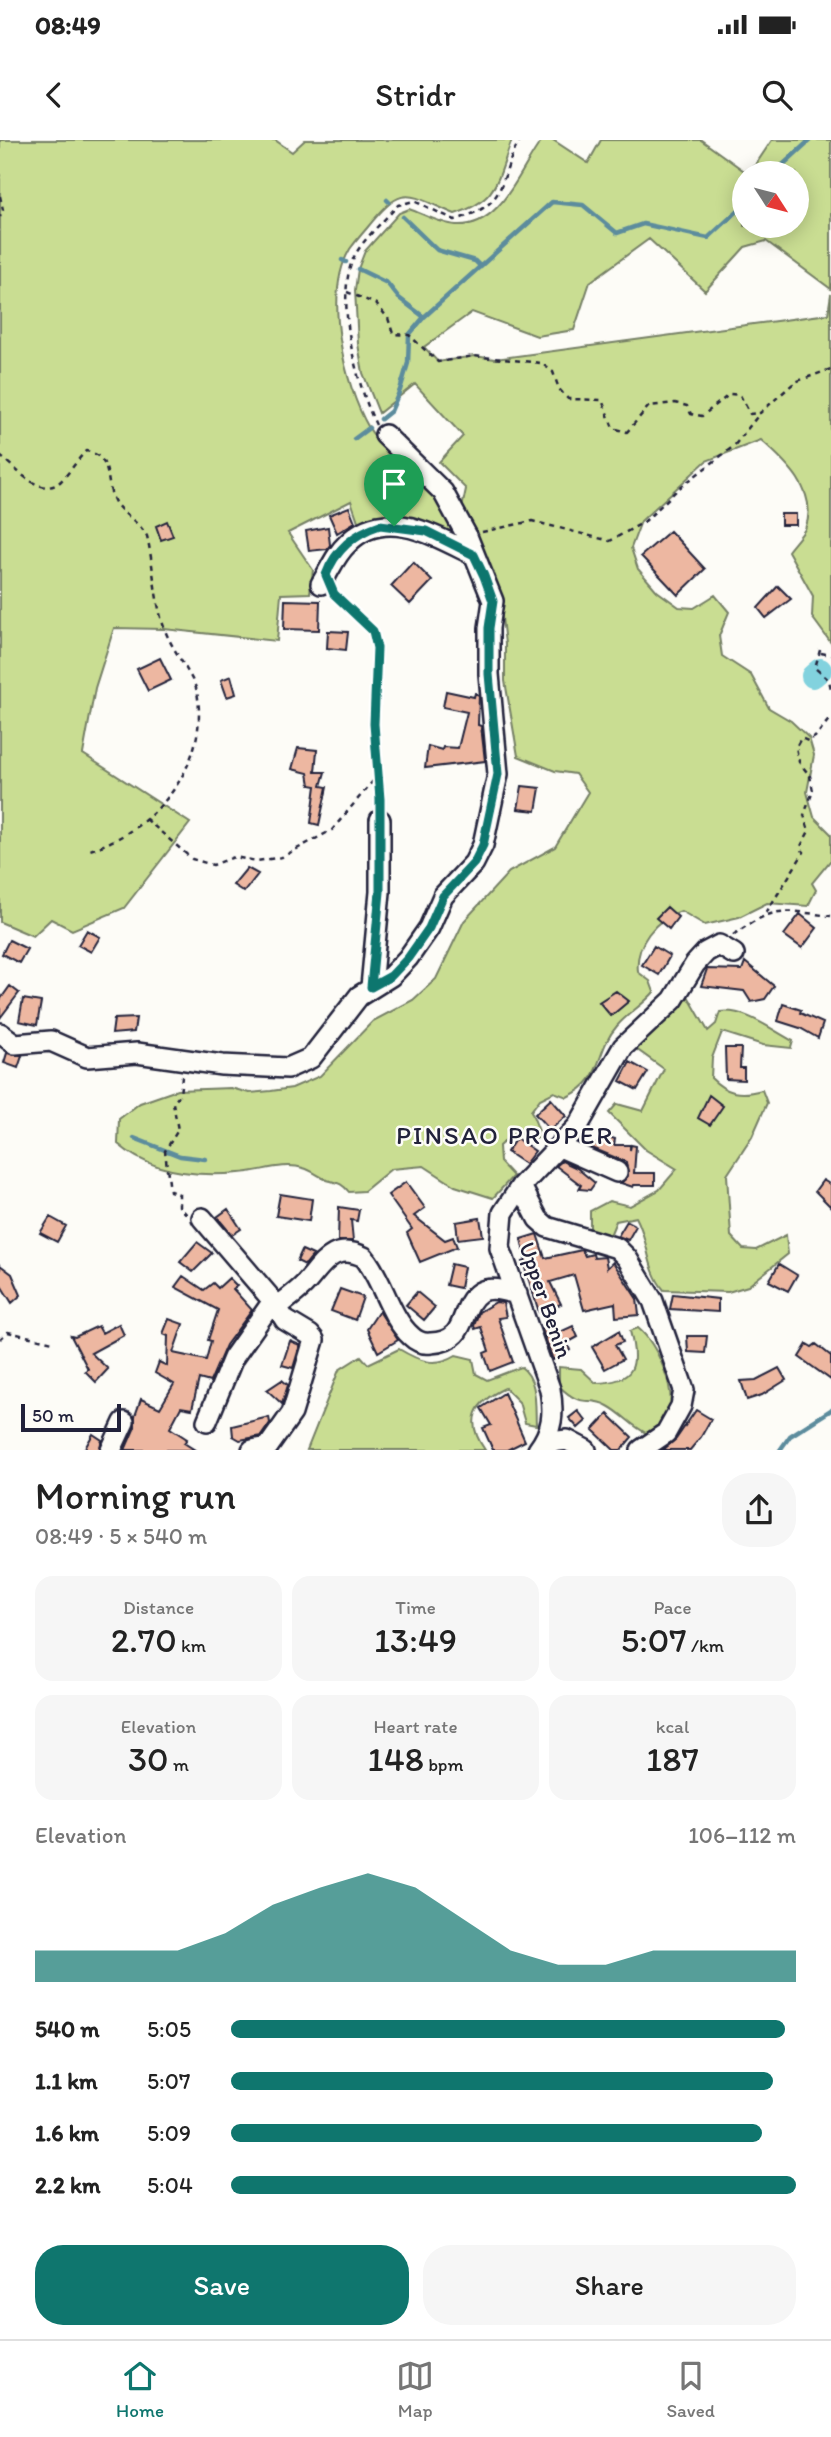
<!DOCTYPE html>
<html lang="en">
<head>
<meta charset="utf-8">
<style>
	:root { --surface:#fff; --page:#f6f6f6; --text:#222; --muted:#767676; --line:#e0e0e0; --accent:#0f766e }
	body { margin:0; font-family:Itim,sans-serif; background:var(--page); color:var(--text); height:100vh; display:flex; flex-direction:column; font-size:26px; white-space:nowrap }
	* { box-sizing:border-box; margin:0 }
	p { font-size:23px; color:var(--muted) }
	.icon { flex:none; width:38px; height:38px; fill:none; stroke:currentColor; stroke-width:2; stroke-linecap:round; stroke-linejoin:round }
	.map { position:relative; height:1310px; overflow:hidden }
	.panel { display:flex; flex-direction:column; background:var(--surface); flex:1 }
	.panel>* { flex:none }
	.needle { width:46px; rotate:126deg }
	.controls { position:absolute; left:732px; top:21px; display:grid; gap:14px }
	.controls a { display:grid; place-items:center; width:77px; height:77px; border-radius:50%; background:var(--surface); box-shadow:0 4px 18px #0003; font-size:35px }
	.scale { position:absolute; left:21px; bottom:18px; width:100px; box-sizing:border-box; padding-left:7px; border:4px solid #22223b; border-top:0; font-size:19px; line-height:24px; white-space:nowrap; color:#22223b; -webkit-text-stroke:5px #fdfcf7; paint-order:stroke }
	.pin { position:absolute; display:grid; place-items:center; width:60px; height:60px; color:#fff; margin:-72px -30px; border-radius:50% 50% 50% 0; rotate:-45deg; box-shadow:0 0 7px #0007 }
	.pin .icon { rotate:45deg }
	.round { display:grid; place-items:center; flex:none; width:74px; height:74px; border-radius:28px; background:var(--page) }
	.head { display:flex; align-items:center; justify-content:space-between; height:119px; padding:0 35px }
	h1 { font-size:38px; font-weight:600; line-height:52px }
	.figures { display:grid; grid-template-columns:repeat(3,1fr); gap:10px; height:119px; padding:7px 35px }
	.figures div { display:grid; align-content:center; border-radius:18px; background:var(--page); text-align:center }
	.figures b { font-size:35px; font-weight:600 }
	.figures small { font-size:19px; font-weight:400 }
	.figures p { font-size:19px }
	.chart { height:196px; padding:14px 35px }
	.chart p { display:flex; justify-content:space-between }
	.chart svg { width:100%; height:126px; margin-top:7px; fill:var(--accent); opacity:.7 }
	.primary-button { display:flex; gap:14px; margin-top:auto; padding:14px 35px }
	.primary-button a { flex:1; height:80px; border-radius:28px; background:var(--accent); color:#fff; font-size:28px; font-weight:600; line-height:80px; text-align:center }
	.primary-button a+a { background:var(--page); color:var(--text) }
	ul { padding:0 35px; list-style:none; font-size:23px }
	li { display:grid; grid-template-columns:112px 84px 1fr; align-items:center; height:52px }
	li i { height:18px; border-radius:9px; background:var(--accent) }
	.status { display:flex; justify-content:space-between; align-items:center; height:49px; padding:0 35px; background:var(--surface); direction:ltr }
	.status svg { height:19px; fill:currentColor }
	header { display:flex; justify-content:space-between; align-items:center; height:91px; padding:0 35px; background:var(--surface); font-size:32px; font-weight:600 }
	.menu { display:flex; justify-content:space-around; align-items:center; height:98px; border-top:2px solid var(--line); background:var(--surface); font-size:19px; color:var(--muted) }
	.menu a { display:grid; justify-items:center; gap:4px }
	.menu .current { color:var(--accent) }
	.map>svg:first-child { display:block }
	.green { fill:#c9dd92; stroke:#768066; stroke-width:2 }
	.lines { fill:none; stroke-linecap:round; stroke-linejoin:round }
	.stream { stroke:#5c8c9d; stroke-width:4.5 }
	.river { stroke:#82d2de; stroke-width:24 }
	.building { fill:#edb7a1; stroke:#22223b; stroke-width:2 }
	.minor-casing { stroke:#22223b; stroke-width:24 }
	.path { stroke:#22223b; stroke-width:2.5; stroke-dasharray:5 5; stroke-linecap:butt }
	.minor { stroke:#fdfcf7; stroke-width:19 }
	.route-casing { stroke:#fff; stroke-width:14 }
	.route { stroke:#0f766e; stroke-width:9 }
	.labels { text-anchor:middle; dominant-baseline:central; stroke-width:5; stroke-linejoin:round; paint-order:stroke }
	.street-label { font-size:23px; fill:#22223b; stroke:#fdfcf7 }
	.quarter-label { font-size:26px; letter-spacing:2px; fill:#22223b; stroke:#fdfcf7 }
</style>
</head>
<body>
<div class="status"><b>08:49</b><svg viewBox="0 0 49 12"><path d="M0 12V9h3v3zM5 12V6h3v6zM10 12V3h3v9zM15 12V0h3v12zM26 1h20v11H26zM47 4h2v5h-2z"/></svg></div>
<header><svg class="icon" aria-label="back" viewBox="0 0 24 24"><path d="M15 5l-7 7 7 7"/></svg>Stridr<svg class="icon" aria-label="search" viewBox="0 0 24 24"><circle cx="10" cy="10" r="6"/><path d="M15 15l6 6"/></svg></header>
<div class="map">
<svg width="831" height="1310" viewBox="0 0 831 1310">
	<rect width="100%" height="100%" fill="#fdfcf7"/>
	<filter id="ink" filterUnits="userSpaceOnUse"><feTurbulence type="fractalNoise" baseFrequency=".0143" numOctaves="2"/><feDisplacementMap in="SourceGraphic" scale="14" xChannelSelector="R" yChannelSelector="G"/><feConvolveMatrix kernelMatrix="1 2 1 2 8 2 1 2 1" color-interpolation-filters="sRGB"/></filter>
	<g filter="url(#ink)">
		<path class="green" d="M0 0H275L292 12 305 0H512C497 39 499 60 455 74 407 54 404 42 367 88 361 95 355 102 350 109 323 154 344 245 369 288 384 314 417 326 435 349 446 364 452 385 460 402L360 387 351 361 288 393 313 430 310 453 281 454 277 501 164 489 114 488 95 548 83 614 190 683 124 768 72 790 51 779 33 796 0 782Z
			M542 0H553L588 23 601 0H701L747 33H744V86H796V33H750L772 0H831V149L766 101 745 107 705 151 649 99 590 142 574 190 537 196 472 172 424 207 438 222 474 216 495 219 828 174 831 154V503L812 477 813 456 788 411C793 404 801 396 805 389 820 352 785 321 761 300L706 321 641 381 631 408 638 429 657 451 679 467 694 468 715 455 729 472 719 496 722 516 751 535 769 568 791 581 809 598 814 615 807 652 814 677 831 694V720L812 743 816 750 808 766 767 763 739 777 705 785 681 771C655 779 635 804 638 832L650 841 654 852C643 865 627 874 617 886 594 912 605 940 567 957L554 952 540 959 531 971 541 996 534 1000 515 992 499 1006 500 1022 513 1036 493 1058 455 1046 424 1026 391 1029 364 1051 349 1052C342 1043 338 1043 327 1040 319 1037 312 1030 303 1028 283 1022 260 1032 239 1033 196 1037 151 1033 118 1004L119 979 140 963 177 950 231 948 249 953 271 951 292 948 320 936 373 881 413 860 436 839 464 781 509 732 555 707 588 652 575 634 555 631 518 616 505 541V504L500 460 461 373 466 349 439 322 463 296 415 244 379 273 363 233 358 204 355 150 358 129 365 111 399 73 409 69C423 74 441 84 456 85 502 88 520 28 542 0Z
			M688 856 708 891 716 884 720 872C744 868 772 890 793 901L791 908 763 905 722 892 712 918 711 938C727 954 740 956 762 950L767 963 752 997 727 1035 731 1096 743 1109 756 1110 786 1095 788 1114 748 1146 728 1152 664 1150C646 1129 649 1100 636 1077L616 1081 609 1098 590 1091V1071L609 1061 630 1066 659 1050 677 1029 646 1010 609 973 617 964 643 971 664 929 632 906 679 857Z
			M638 1188C657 1204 678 1251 668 1277 665 1286 656 1290 648 1294 632 1287 623 1274 608 1266 588 1255 583 1270 559 1246V1227L581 1229 596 1243C636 1242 639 1225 630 1191Z
			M399 1209C419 1221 435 1228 456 1215L473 1219 476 1234 487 1240 521 1227C538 1239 535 1265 536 1285L525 1283 519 1262 505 1248C475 1262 464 1280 485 1310H307L339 1230 361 1216 368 1224Z"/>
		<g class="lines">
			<path class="stream" d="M774 33 810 0
				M387 60 389 62
				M403 77 437 110 475 121 481 127
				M342 120 346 122
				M358 129 387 143 399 158 424 177
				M381 279 391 271 400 250 408 223 409 195 424 177 552 62 583 65 617 93 643 84 708 98 744 65
				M354 299 369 288
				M134 998 180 1016 205 1019
				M780 1310 790 1296 831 1270"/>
			<path class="river" d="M813 536 820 530"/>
		</g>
		<path class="building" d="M349 367 355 382 337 393 329 375Z
			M781 374H796V385H781Z
			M167 381 173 396 161 400 156 386Z
			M328 387 330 405 327 409 309 411 306 391Z
			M670 391 705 429 678 455 641 416Z
			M413 422 432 441 410 464 391 446Z
			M778 446 791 459 766 478 758 468Z
			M285 460 320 461 319 490 284 489Z
			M328 491 348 492 346 510 327 508Z
			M160 518 171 540 148 551 137 529Z
			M231 536 236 554 227 557 221 540Z
			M446 551 474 557 475 553 479 555 478 585 481 586 485 621 425 628 428 606 442 610 443 607 458 608 467 572 443 567Z
			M298 608 317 610 315 632H325L321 646 327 647 319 685 311 683 316 646 310 645 308 633 292 629Z
			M522 646 540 648 536 671 518 669Z
			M247 728 258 734 244 752 233 745Z
			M667 767 678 777 669 789 656 778Z
			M800 774 817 788 802 808 784 795Z
			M87 790 100 797 91 812 78 805Z
			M9 800 27 809 19 823 2 814Z
			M654 806 670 816 659 835 642 825Z
			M745 822 774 846 765 859 751 862 744 851 701 846 707 829 742 830Z
			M10 846 19 853 0 878V860Z
			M616 851 629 861 611 876 599 862Z
			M23 859 41 862 37 885 19 881Z
			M783 864 801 870 800 873 823 883 818 898 800 888 778 881Z
			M136 878 134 892 112 894 114 879Z
			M725 908H741L740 928H744V940L726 939Z
			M7 913 22 916 18 928 4 923Z
			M630 922 648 932 637 950 620 941Z
			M709 955 723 966 710 985 698 978Z
			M551 959 566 976 550 990 535 974Z
			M605 996 615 999 614 1005H630V1010L631 1005 636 1006 634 1033H655V1045H634L633 1047 621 1043 628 1036 626 1022 585 1005 602 1004Z
			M516 998 535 1011 525 1024 507 1012Z
			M562 1021 577 1028 595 1043 590 1050 579 1049 581 1045 556 1026Z
			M823 1040 831 1045V1067L815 1051Z
			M406 1042 425 1068 414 1076 445 1100 453 1097 457 1107 420 1122 407 1093 412 1089 388 1055Z
			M280 1054 312 1059 309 1081 276 1076Z
			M339 1067 359 1070 357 1081 351 1080 353 1101H338Z
			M228 1069 241 1089 232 1095 217 1077Z
			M50 1077 66 1086 57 1102 40 1093Z
			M480 1078 483 1096 458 1099 456 1082Z
			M627 1081 636 1086 628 1100 618 1096Z
			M537 1094 545 1118 582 1110 585 1116 593 1114 594 1118 605 1117 607 1128 613 1122 637 1159 639 1175 616 1177 615 1163 584 1170 574 1135 550 1142 561 1164 539 1172 523 1122 526 1121 521 1099Z
			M197 1102 212 1113 193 1132 180 1122Z
			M302 1110 313 1115 305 1125 297 1121Z
			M451 1124 464 1127 460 1148 446 1145Z
			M779 1124 797 1135 788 1151 769 1141Z
			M0 1125 12 1134 21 1155 12 1163 0 1144Z
			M183 1136 204 1150 213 1143 218 1148 229 1138 237 1146 233 1149 252 1170 226 1205 210 1242 199 1239 192 1269 181 1267 170 1288 187 1299 184 1303 195 1310H125L135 1287V1276L141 1259 160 1268 174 1244 155 1233 159 1222 167 1226 168 1196 163 1194 169 1179 183 1184 173 1213 206 1220 211 1201 208 1200 218 1170 175 1147Z
			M340 1149 363 1157 355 1180 331 1171Z
			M417 1152 435 1167 424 1180 406 1165Z
			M673 1154 718 1159V1172L670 1169Z
			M496 1162 503 1163 506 1177 498 1178 513 1222 490 1231 484 1213 489 1211 481 1187 475 1189 474 1186 479 1172Z
			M379 1171 398 1200 378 1212 367 1189Z
			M119 1184 124 1195 91 1213 108 1229 96 1242 85 1231 88 1229 71 1196 75 1197 98 1186 102 1193Z
			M552 1185 556 1194 573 1186 578 1197 567 1203 570 1210 553 1220 542 1189Z
			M619 1191 623 1202 615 1205 623 1219 605 1229 592 1207Z
			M687 1196H707L705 1213 688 1212Z
			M290 1201 300 1205 293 1228 282 1225Z
			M807 1204 812 1207 816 1204 831 1216V1240L799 1217Z
			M779 1228 786 1240 762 1255 747 1260 741 1241 756 1240Z
			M282 1240 288 1245 282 1264 267 1250Z
			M504 1253 525 1301 507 1310H493L483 1288 491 1285 481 1268Z
			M696 1270 711 1279 701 1297 690 1310H663L676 1299Z
			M578 1271 586 1281 578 1288 569 1278Z
			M608 1274 632 1297 621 1310H614L593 1290Z
			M269 1277 270 1283 261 1296 240 1300 233 1296 232 1286Z
			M93 1294 102 1300 99 1310H84Z"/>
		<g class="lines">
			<defs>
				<path id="minor" d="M321 444C330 430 335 415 348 403 385 365 435 396 474 415
					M371 847 380 752V680
					M0 893 15 904 51 901 87 917 137 913 222 925 288 928 311 918 359 856 391 836 408 818 429 788 443 756 474 723 483 705 498 634 489 534V488L493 461 467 396 443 352 385 295
					M560 1007 617 1032
					M521 1046 538 1079 547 1087 617 1108 627 1118 653 1161 684 1250 681 1266 666 1293 641 1310
					M202 1078 273 1161 285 1180 310 1195 314 1200 292 1273 268 1307 252 1310
					M277 1167C286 1160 296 1153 304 1145 322 1126 332 1101 364 1117 383 1140 389 1176 411 1196 417 1202 423 1204 431 1203 471 1201 457 1167 480 1152 491 1146 506 1151 517 1154
					M207 1281 233 1218 273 1161
					M543 1303 567 1300 586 1310
					M111 1310 124 1282
					M538 1310C553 1290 554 1273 550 1249L500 1108 503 1073 521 1046 578 986 623 907 673 860 695 824 706 812 719 805 734 814"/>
			</defs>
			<use href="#minor" class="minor-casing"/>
			<path class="path" d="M0 56 3 70 0 77
				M347 152 376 164 388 178 393 194 409 195 438 222 474 216 541 223 553 232 559 249 568 259 602 260 613 288 627 292 649 266 675 263 687 266 691 274 702 276 730 254 740 255 750 274 760 273
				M376 285C357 246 333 155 355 115 365 97 384 81 398 65L414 61 455 80C512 63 496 41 520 0
				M0 316C15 327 41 360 61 341 70 332 77 320 86 311 115 317 103 343 116 364 125 376 139 382 147 396 154 426 154 460 165 490 171 508 195 539 197 552 210 623 157 689 90 710
				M482 392 532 381 610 401 644 382 678 349 734 306 760 273 795 242 831 229
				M334 453 366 482 373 491 377 508 374 584 380 666
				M820 510 815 528 829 540 831 549
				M821 513 831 515
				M146 679 192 719 213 725 234 717 257 721 282 717 332 690 378 635
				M766 773 804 712 800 708 809 691 804 675 813 651 810 636 799 622 796 607 801 598 808 601 815 597 831 577
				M733 795C776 765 781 770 831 776
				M182 936 180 955 173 963 178 990 165 1011 170 1051 179 1054V1066L188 1076
				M0 1199 8 1192 53 1202"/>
			<use href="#minor" class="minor"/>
		</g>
	</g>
	<g class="lines" filter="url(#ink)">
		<defs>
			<path id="route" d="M380 385 426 391 474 415 484 436 493 461 489 488V534L498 634 483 705 474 723 443 756 429 788 408 818 391 836 371 847 380 752V659L374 584 377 508 373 491 334 454 326 435C335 410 355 393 380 385Z"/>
		</defs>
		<use href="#route" class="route-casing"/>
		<use href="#route" class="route"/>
	</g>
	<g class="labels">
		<g class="street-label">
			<text transform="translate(546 1160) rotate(71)">Upper Benin</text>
		</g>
		<g class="quarter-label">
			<text x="505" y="995">PINSAO PROPER</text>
		</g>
	</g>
</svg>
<div class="controls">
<a><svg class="needle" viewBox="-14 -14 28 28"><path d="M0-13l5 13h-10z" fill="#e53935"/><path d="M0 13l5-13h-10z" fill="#767676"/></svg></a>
</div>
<div class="scale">50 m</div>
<div class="pin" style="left:394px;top:386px;background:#1e9e55"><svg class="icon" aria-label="arrive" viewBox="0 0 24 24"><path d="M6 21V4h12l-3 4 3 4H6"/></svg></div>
</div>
<section class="panel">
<div class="head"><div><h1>Morning run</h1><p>08:49 · 5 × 540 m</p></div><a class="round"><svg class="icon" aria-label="share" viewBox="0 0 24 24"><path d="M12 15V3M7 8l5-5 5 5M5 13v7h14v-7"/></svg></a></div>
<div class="figures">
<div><p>Distance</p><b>2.70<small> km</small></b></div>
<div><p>Time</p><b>13:49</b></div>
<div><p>Pace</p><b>5:07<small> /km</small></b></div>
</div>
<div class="figures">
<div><p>Elevation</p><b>30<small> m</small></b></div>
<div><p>Heart rate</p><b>148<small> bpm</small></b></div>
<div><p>kcal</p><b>187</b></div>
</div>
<div class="chart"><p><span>Elevation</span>106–112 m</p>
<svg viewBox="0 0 160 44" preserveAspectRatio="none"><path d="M0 44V33L10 33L20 33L30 33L40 27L50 17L60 11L70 6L80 11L90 22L100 33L110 38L120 38L130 33L140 33L150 33L160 33V44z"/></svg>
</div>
<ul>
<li><b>540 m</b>5:05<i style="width:98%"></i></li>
<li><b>1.1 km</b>5:07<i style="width:96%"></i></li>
<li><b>1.6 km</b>5:09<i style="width:94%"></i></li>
<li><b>2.2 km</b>5:04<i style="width:100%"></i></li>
</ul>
<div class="primary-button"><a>Save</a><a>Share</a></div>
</section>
<nav class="menu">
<a class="current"><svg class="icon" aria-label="home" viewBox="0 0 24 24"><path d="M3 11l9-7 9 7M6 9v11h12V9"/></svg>Home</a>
<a><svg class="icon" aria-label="map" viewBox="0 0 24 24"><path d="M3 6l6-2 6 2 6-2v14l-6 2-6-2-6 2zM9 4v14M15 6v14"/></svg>Map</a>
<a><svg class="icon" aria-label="saved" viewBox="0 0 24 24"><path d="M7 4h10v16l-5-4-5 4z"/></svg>Saved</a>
</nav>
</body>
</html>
